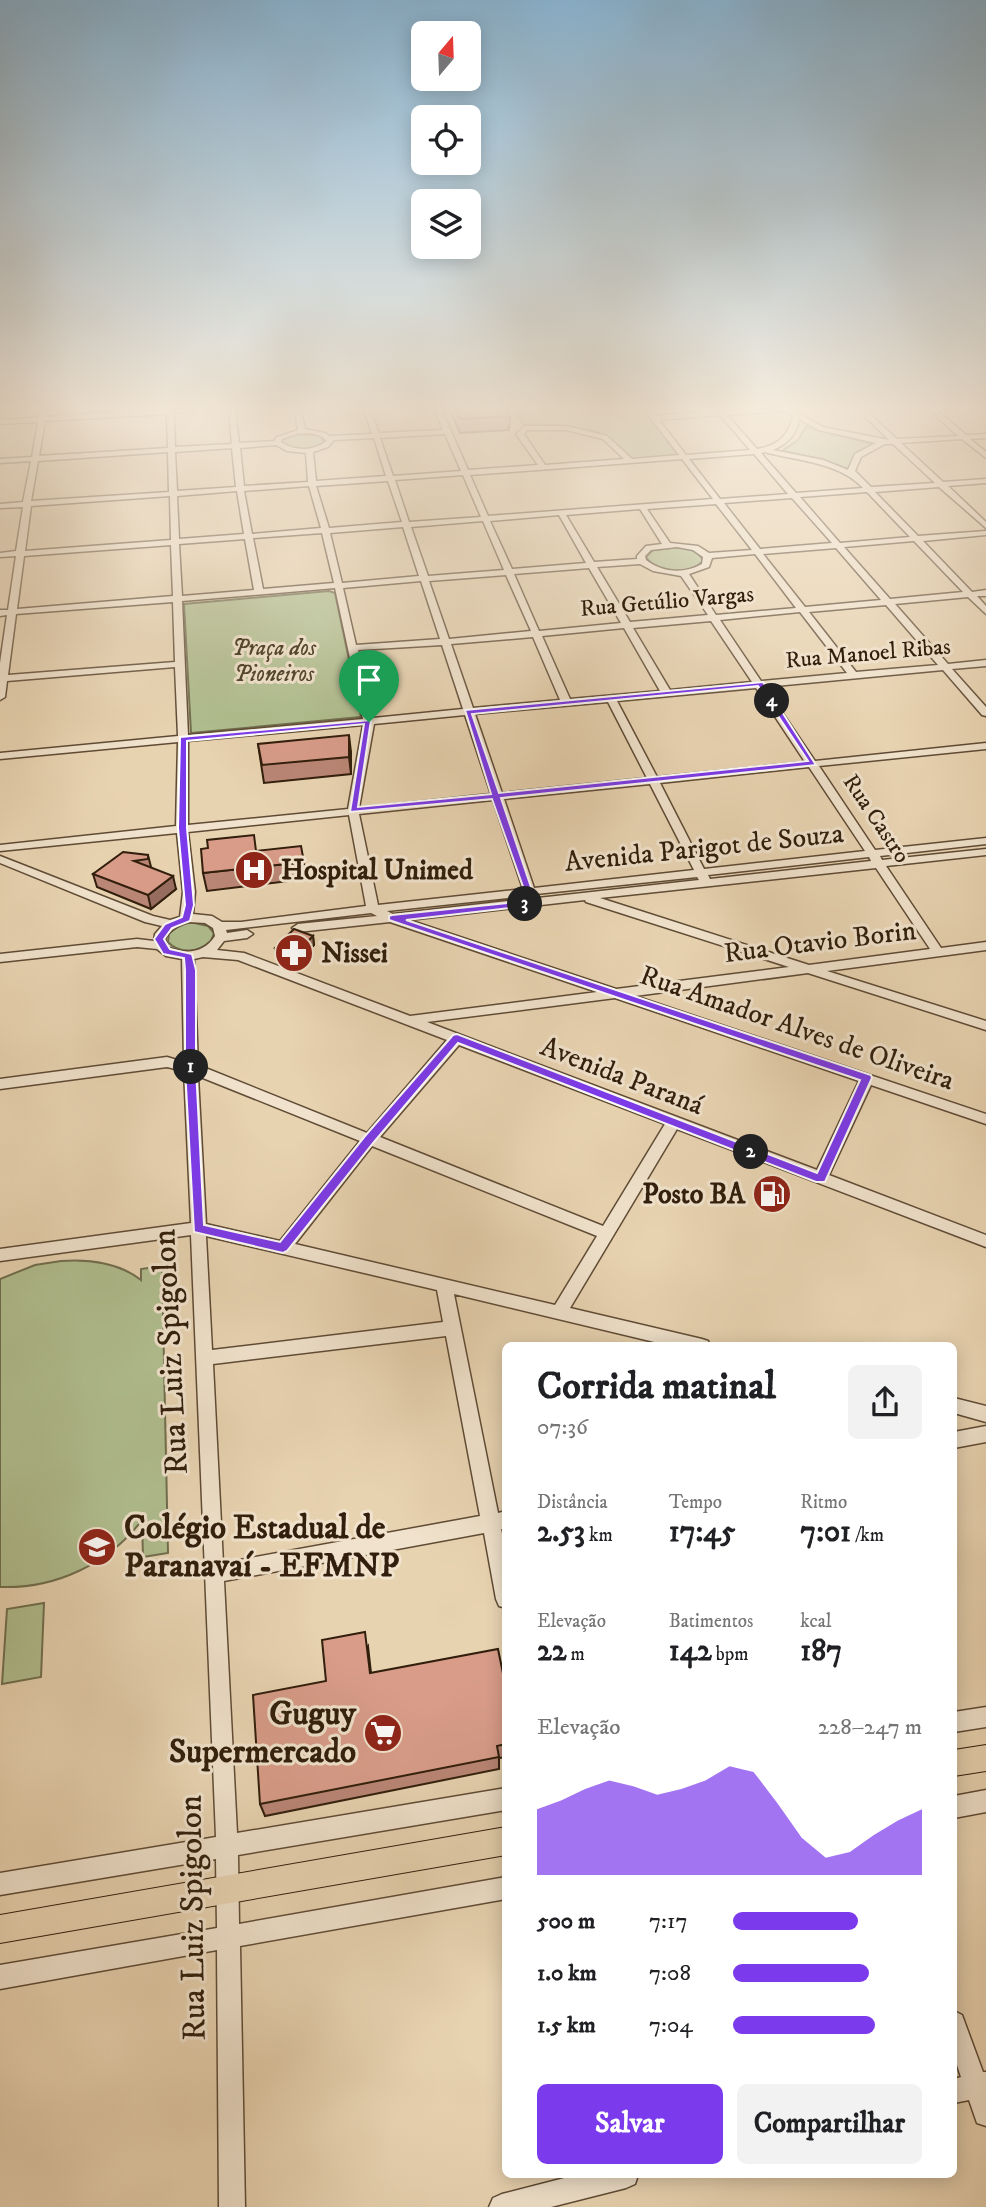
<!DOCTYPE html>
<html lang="pt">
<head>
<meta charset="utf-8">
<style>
	:root { --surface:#fff; --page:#f2f2f2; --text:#202124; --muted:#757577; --accent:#7c3aed }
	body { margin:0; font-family:"IM FELL DW Pica",serif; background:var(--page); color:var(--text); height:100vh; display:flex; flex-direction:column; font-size:26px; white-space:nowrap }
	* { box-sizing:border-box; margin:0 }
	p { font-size:23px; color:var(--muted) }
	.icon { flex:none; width:38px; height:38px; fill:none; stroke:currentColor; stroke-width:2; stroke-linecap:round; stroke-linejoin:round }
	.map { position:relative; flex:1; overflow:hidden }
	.side { position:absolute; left:502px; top:1342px; width:455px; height:836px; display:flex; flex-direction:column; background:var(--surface); border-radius:10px; box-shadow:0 4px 18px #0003 }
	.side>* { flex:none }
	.needle { width:46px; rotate:19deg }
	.tools { position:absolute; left:411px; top:21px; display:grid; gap:14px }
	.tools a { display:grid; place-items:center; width:70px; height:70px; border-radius:10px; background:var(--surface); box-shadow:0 4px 18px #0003; font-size:35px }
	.pin { position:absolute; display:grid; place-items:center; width:60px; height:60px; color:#fff; margin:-72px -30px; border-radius:50% 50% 50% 0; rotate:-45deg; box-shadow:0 0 7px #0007 }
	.pin .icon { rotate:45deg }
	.km { position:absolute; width:35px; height:35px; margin:-18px; border-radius:50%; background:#222; color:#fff; font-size:19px; line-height:35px; text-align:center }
	.round { display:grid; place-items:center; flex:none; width:74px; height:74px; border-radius:10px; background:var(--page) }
	.headline { display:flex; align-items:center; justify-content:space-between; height:119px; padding:0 35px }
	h1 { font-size:38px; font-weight:700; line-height:52px }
	.stats { display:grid; grid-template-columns:repeat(3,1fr); gap:10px; height:119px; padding:7px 35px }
	.stats div { display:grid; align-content:center }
	.stats b { font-size:30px; font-weight:700 }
	.stats small { font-size:19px; font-weight:400 }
	.stats p { font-size:19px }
	.chart { height:196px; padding:14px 35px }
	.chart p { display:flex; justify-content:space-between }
	.chart svg { width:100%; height:126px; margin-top:7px; fill:var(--accent); opacity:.7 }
	.action { display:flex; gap:14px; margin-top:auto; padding:14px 35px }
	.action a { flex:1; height:80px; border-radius:10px; background:var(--accent); color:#fff; font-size:28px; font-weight:700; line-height:80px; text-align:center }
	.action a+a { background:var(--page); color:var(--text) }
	ul { padding:0 35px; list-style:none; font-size:23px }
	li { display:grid; grid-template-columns:112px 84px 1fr; align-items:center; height:52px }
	li i { height:18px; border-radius:9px; background:var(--accent) }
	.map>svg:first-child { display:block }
	.green { fill:#b0be8f; stroke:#706e4e; stroke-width:2 }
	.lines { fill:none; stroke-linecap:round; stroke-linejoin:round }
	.stream { stroke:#707971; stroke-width:2 }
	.minor-casing { stroke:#5f4b35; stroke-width:3 }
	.major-casing { stroke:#311e0c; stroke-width:2 }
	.minor { fill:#f0e2cc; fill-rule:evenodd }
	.major { fill:#e8d3b1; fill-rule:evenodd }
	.wall { fill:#ba8676; stroke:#311e0c; stroke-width:2 }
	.shaded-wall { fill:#976d60; stroke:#311e0c; stroke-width:2 }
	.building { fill:#d89c89; stroke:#311e0c; stroke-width:2 }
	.route { fill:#7c3aed; stroke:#fff; stroke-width:2; fill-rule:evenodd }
	.labels { text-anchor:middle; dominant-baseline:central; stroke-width:6; stroke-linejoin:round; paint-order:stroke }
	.far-street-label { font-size:23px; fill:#311e0c; stroke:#f0e2cc }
	.far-park-label { font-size:23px; font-style:italic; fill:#51462d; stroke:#f0e2cc }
	.street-label { font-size:28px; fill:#311e0c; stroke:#f0e2cc }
	.poi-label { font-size:28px; font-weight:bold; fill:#311e0c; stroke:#f0e2cc; text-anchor:start }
	.near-street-label { font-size:33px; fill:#311e0c; stroke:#f0e2cc }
	.near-poi-label { font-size:33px; font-weight:bold; fill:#311e0c; stroke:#f0e2cc; text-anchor:start }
</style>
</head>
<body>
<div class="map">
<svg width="986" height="2207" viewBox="0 0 986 2207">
	<rect width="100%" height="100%" fill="#e8d3b1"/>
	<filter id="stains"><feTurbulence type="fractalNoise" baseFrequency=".00286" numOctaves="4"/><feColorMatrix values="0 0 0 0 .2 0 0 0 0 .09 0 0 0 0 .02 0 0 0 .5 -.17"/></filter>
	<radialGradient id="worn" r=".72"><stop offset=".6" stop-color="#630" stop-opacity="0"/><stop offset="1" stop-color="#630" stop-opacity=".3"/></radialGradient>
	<path class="green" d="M514 408H645L682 456 632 460 598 432 566 426 524 425Z
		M806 427 873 444 857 452 848 469 821 459 782 451 798 440Z
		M293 434 319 435 324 442C311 452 292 452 279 441Z
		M679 547 695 551 702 558V562C688 575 657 574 646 557L653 550Z
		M329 591 335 593 361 717 191 733 184 604Z
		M190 922 208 926 214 933 211 941C199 952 180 955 168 942L169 933 180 925Z
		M61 1261C89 1259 118 1262 141 1280V1269L162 1266 168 1553 143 1557 142 1520C109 1564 55 1589 0 1587V1279L35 1265Z
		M44 1603 41 1677 2 1684 7 1609Z"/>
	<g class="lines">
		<path class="stream" d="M588 408 614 413 626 420"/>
		<defs>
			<path id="minor" d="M41 408H47L46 417 167 408H235L239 443 274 441 277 437 298 430 294 408H300L305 429 325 433 329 436 372 434 364 408H370L379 433 443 430 434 408H441L468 470 538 465 516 434 525 426H566L607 436 632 459 679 455 643 408H650L656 416 716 411 714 408H721L723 411 797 408 793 410 823 427 889 440 856 408H863L897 439 958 436 927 408H934L966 435 986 434V438L970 439 986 452V458L962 439 901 443 943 482 986 479V483L948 486 986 522V528L939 487 875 492 918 536 986 531V535L923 541 972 592 986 590V596H977L986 606V614L968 597 895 604 948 664 986 660V666L952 669 986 707V716L982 715 943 670 765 687 815 761 986 743V749L819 766 875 850 986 838V844L880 856 882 860 986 849V855L886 866 941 948 986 942V950L827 971 986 1021V1030L808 973 635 996 986 1114V1124L871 1085 829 1175 986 1235V1247L677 1129 570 1308 702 1339 708 1341 710 1346H671L454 1294 498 1513 506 1511V1529H501L506 1551V1608L499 1606 496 1599 484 1533 224 1581 237 1833 506 1788V1810L238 1855 239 1924 506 1877V1899L240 1946 245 2207H219L217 1950 0 1989V1965L217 1928 216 1859 0 1895V1873L216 1837 191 1235 0 1261V1249L191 1223 184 1071 167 1067 0 1089V1079L167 1057 184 1062 182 959 166 956 157 949 137 947 0 962V954L137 939 154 941 155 934 162 926 145 922 0 863V856L153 916 170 920 180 917 183 892 177 833 0 851V845L176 826 178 742 0 759V753L178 736 175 667 7 681 5 697 0 700V663L7 615 0 616V610H8L16 556 0 557V553L16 551 23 507 0 508V504L23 502 31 461 0 463V459L32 457 38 422 0 424V420L39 418ZM229 410 232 444 175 447 174 413ZM787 411 793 416C788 436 779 445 757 449L727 415ZM167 414 168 448 39 456 45 421ZM720 415 750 450 686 455 659 420ZM799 419 819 430 876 443 855 454 848 470 823 460 773 450C787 444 797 435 799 419ZM527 430H566L603 439 624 459 545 465 524 434ZM310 433 321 436 327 441C313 451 296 452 281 442L282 439 296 434ZM445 434 461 471 393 476 380 438ZM374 438 386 476 316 481 313 452 328 447 334 440ZM885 444H893L935 483 871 487 855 471 861 457ZM276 445 287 451 306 453 308 482 244 486 240 448ZM232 448 236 487 177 491 175 452ZM168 452 169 492 31 501 38 461ZM764 452C798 461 839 462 863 488L796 493 761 453ZM754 454 788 494 720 499 689 459ZM682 459 713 499 488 516 470 475ZM463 475 481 517 409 522 395 480ZM388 481 402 522 329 528 316 486ZM309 486 321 528 252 534 244 491ZM237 491 244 534 179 539 177 496ZM867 492 910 537 840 543 800 497ZM170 496 171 540 25 551 31 506ZM792 498 832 543 760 549 724 503ZM716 504 752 550 709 553 698 546 670 543 647 509ZM640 509 662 544 646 546 637 556V559L594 562 566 515ZM559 515 586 563 512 569 490 521ZM483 521 504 570 428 576 411 527ZM403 527 419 576 342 583 330 533ZM322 533 334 583 263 589 253 538ZM245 539 254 590 182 596 179 544ZM914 541 963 592 890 599 844 547ZM171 545 173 596 17 609 24 556ZM677 547 693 550 703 557 702 564C684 574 663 573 646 560L645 556 651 550ZM836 548 881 600 805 607 763 554ZM755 554 796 608 716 615 689 574 709 567 712 558ZM640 564 653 571 681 576 708 615 630 622 597 567ZM589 568 621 623 539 631 514 574ZM506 575 531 631 449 639 429 581ZM421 581 440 639 356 645 343 588ZM335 588 363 719 188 735 182 601ZM173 602 175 662 8 675 16 614ZM886 605 938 665 856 672 809 612ZM800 612 847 673 761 681 720 620ZM711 621 752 682 670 690 633 628ZM624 628 660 691 570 699 542 636ZM533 637 560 700 473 708 451 644ZM442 645 463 709 373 718 358 650ZM756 688 805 762 657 777 617 701ZM608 702 647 778 502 793 475 714ZM465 715 491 794 359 808 374 724ZM363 725 348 809 188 825V741ZM809 767 865 851 704 869 660 783ZM650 784 694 870 534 888 504 799ZM493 800 523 889 378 905 359 814ZM349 815 366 906 241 922H222L212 916 193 914 195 892 188 832ZM869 857 871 861 710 879 708 875ZM876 868 930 949 809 965 600 898ZM697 877 699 880 538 898 536 894ZM525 896 526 899 393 914 387 911ZM585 900 586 902 789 967 616 989 409 920ZM371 913 377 916 298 924 292 928 298 932 390 922 597 992 410 1016 244 953 217 950 224 941 247 938 253 934 247 930 227 933 226 930ZM189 922 205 923 213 928 215 936C204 953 186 955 168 947L165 939C170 929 179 925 189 922ZM203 957 238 960 447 1040 367 1133 198 1065 194 959ZM615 998 859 1081 817 1170 427 1022ZM459 1045 665 1124 603 1226 380 1137ZM198 1076 360 1141 280 1241 206 1224ZM372 1146 597 1236 555 1305 295 1244ZM206 1236 437 1290 443 1322 212 1350ZM446 1336 480 1516 223 1563 213 1364Z
				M954 1398 986 1406V1422L954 1413Z
				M986 1426V1442L954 1448V1432Z
				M986 1707V1727L954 1732V1712Z
				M986 1790V1812L954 1818V1796Z
				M954 2011 962 2015 983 2072H986V2126L977 2123 969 2100 954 2103V2079L961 2077 954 2056Z
				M576 2175H638L635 2184 626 2188 551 2207H489L493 2198 502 2194Z"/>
			<path id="major" d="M986 1745V1771L954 1776V1750Z
				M506 1827V1855L0 1943V1915Z"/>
		</defs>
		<use href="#minor" class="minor-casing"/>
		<use href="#major" class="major-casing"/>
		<use href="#minor" class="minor"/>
		<use href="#major" class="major"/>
	</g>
	<path class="wall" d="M449 408H505L510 416 509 430 460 433Z
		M258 744 351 752V774L264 783Z
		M148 855 151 867 176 889 151 909 97 887 93 874Z
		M304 862 306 879 207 891 203 873Z
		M313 936 314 945 296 964 277 957 275 948Z
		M368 1646 371 1673 506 1688V1757L499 1758V1769L265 1816 260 1804Z"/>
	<path class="shaded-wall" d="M349 735 351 752V774L349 757Z
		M173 876 176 889 151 909 148 895Z
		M313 936 314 945 296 964 294 955Z"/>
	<path class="building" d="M455 408H505L510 416 460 419Z
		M349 735V757L262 765 258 744Z
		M254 835 256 851 301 846 304 862 203 873 201 849 208 848 207 840Z
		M123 852 148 855V859L134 861 173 876 148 895 93 874Z
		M294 929 313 936 294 955 275 948Z
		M365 1632 370 1673 498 1649 506 1688V1744L497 1746 499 1757 260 1804 253 1695 326 1681 322 1640Z"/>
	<linearGradient id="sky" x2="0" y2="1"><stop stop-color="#89b5d4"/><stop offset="0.57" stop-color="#f5ebdc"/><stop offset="1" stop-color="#f5ebdc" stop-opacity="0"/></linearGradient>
	<rect width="986" height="717" fill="url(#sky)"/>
	<path class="route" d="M763 682 816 765 501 798 537 905 406 920 871 1075 872 1078 825 1182H816L458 1043 374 1142 287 1251 283 1253 194 1232 185 1068V970L184 958 163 954 154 939 165 924 182 917 185 905 178 828 180 737 371 720 358 807 491 794 465 710ZM758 686 808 761 499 793 472 714ZM364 724 350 812 492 799 528 901 392 915 389 916V920L860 1080 817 1173 457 1034 453 1035 365 1136 280 1242 204 1225 196 1068V970L192 954 170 949 164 939 172 928 190 921 194 905 187 828V741Z"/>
	<defs>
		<symbol id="hospital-disc" viewBox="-11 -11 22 22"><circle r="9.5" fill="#8f2418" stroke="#f0e2cc"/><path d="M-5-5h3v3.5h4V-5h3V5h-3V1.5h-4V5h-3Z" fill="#fff"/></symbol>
		<symbol id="pharmacy-disc" viewBox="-11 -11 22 22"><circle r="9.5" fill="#8f2418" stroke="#f0e2cc"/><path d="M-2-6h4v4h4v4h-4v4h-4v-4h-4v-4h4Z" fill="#fff"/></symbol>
		<symbol id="fuel-disc" viewBox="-11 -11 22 22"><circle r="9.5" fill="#8f2418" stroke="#f0e2cc"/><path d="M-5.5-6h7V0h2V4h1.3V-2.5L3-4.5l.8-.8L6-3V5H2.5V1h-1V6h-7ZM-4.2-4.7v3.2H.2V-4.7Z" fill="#fff"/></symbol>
		<symbol id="school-disc" viewBox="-11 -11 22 22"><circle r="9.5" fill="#8f2418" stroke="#f0e2cc"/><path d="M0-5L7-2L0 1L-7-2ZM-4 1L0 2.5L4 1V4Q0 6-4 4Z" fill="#fff"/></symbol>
		<symbol id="supermarket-disc" viewBox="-11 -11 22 22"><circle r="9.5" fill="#8f2418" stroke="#f0e2cc"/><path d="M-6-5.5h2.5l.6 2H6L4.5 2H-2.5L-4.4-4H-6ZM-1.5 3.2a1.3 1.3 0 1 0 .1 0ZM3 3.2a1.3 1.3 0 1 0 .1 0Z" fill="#fff"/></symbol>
	</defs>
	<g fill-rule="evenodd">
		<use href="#hospital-disc" x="232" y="848" width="44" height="44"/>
		<use href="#pharmacy-disc" x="272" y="931" width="44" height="44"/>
		<use href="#fuel-disc" x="750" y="1172" width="44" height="44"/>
		<use href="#school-disc" x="75" y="1525" width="44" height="44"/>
		<use href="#supermarket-disc" x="361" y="1711" width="44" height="44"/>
	</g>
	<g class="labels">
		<g class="far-street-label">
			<text transform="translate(667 602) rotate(-5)">Rua Getúlio Vargas</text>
			<text transform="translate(868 654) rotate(-5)">Rua Manoel Ribas</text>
			<text transform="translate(876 819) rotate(56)">Rua Castro</text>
		</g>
		<g class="far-park-label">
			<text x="274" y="648">Praça dos<tspan x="274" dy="26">Pioneiros</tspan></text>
		</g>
		<g class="street-label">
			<text transform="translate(704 848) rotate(-6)">Avenida Parigot de Souza</text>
			<text transform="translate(820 942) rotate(-7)">Rua Otavio Borin</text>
			<text transform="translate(797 1028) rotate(19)">Rua Amador Alves de Oliveira</text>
			<text transform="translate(622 1076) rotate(21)">Avenida Paraná</text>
		</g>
		<g class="poi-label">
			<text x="281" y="870">Hospital Unimed</text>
			<text x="321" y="953">Nissei</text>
			<text x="745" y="1194" text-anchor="end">Posto BA</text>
		</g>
		<g class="near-street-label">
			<text transform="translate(171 1352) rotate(-93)">Rua Luiz Spigolon</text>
			<text transform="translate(193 1918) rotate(-91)">Rua Luiz Spigolon</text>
		</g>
		<g class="near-poi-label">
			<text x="124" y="1528">Colégio Estadual de<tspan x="124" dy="38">Paranavaí - EFMNP</tspan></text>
			<text x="356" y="1714" text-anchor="end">Guguy<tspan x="356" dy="38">Supermercado</tspan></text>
		</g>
	</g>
	<rect width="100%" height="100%" filter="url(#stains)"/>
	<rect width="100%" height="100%" fill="url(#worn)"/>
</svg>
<div class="tools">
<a><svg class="needle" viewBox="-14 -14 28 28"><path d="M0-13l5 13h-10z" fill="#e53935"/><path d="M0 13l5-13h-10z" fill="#757577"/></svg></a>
<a><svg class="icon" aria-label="locate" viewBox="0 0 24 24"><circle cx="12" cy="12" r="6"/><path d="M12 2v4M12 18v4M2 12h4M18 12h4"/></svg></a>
<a><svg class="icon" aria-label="layers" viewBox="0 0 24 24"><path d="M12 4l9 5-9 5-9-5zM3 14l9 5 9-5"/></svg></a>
</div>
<div class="pin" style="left:369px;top:722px;background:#1e9e55"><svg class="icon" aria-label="arrive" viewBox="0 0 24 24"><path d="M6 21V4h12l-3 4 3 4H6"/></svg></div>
<b class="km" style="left:191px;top:1067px">1</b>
<b class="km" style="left:751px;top:1152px">2</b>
<b class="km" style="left:525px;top:904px">3</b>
<b class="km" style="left:772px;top:701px">4</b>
<section class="side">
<div class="headline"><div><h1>Corrida matinal</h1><p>07:36</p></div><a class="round"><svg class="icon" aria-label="share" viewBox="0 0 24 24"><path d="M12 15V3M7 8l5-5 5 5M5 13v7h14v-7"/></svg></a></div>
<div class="stats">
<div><p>Distância</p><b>2.53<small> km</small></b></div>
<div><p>Tempo</p><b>17:45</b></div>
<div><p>Ritmo</p><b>7:01<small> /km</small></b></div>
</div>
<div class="stats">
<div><p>Elevação</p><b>22<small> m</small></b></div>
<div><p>Batimentos</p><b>142<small> bpm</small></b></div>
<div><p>kcal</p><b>187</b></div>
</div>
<div class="chart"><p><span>Elevação</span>228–247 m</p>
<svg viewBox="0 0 160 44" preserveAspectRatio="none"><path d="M0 44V21L10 18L20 14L30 11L40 13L50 16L60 14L70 11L80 6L90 8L100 19L110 31L120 38L130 36L140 30L150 25L160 21V44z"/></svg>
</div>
<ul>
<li><b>500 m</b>7:17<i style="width:66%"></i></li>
<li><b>1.0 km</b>7:08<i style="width:72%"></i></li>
<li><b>1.5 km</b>7:04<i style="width:75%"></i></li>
</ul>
<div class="action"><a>Salvar</a><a>Compartilhar</a></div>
</section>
</div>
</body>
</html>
